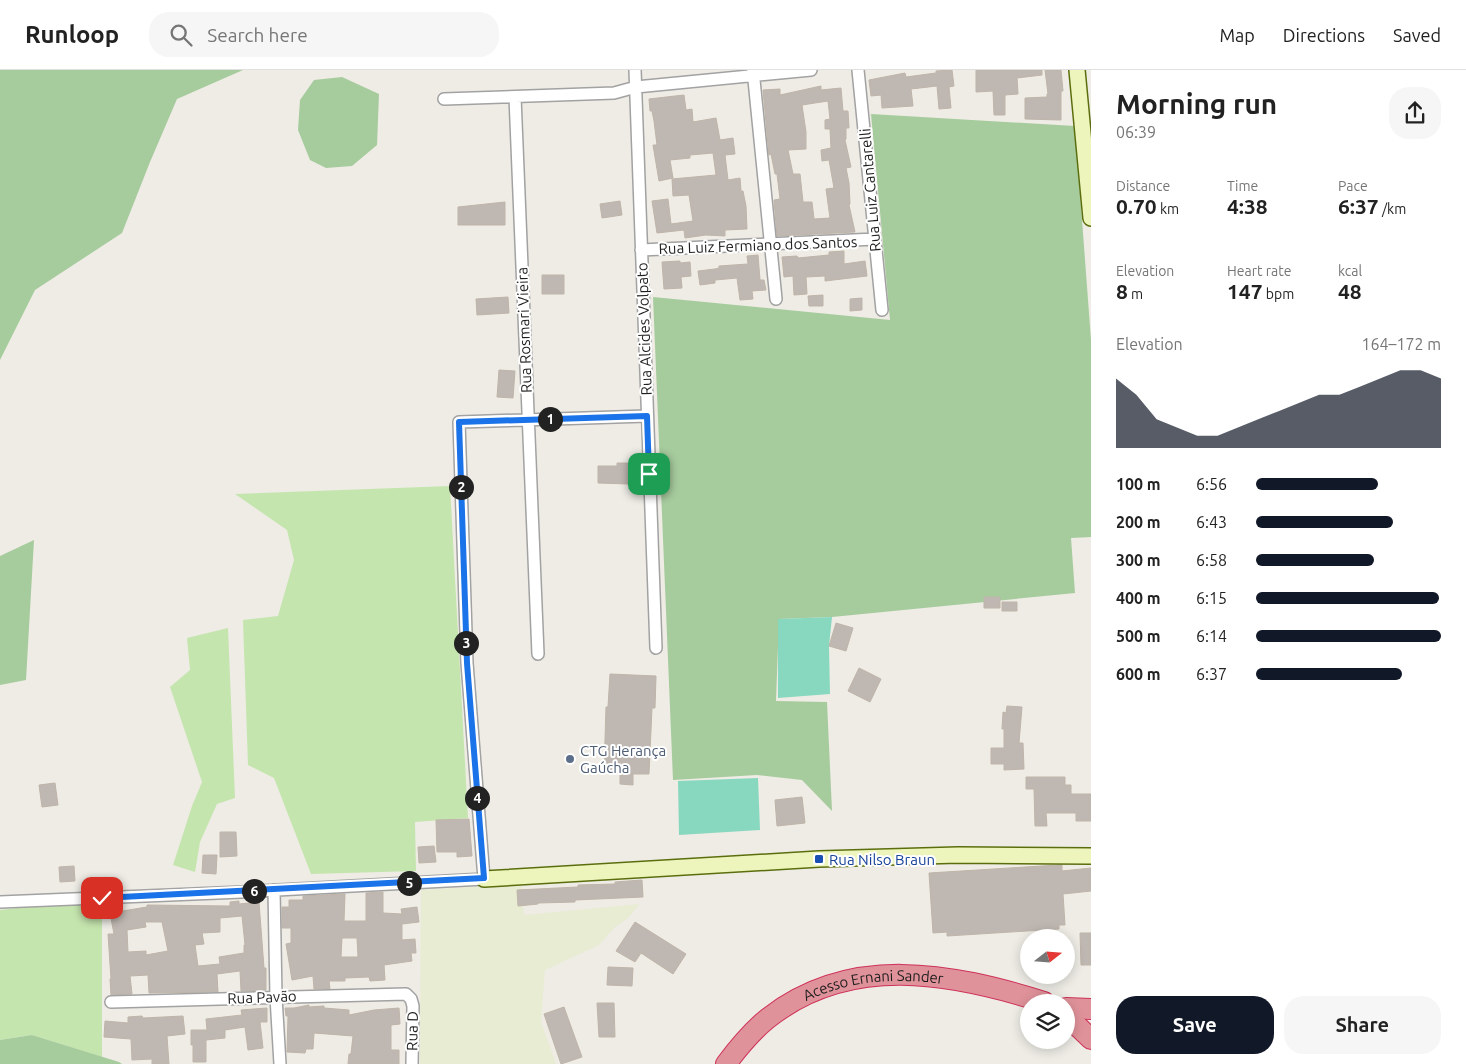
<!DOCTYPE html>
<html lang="en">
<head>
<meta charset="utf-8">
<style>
	:root { --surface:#fff; --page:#f6f6f6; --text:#222; --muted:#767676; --line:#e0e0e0; --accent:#111827 }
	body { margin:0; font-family:Ubuntu,sans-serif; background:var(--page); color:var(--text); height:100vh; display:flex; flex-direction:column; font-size:19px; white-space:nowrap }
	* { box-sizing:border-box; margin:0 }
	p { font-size:16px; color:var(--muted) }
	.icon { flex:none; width:28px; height:28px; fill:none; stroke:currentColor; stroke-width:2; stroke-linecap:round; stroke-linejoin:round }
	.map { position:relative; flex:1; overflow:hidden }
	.side { display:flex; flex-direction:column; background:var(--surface); width:375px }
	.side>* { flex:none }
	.needle { width:32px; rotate:73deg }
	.fabs { position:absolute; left:1020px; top:859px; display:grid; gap:10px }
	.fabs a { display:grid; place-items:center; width:55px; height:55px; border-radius:50%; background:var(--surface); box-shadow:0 2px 12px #0003; font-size:25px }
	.pin { position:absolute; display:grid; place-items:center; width:42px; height:42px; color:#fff; margin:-21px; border-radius:10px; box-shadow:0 2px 8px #0006 }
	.km { position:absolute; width:25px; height:25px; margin:-12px; border-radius:50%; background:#222; color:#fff; font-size:14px; line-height:25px; text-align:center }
	.round { display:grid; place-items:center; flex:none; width:52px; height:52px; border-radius:20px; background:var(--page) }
	.summary { display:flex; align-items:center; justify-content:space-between; height:85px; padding:0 25px }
	h1 { font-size:28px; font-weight:700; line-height:38px }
	.metrics { display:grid; grid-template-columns:repeat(3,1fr); gap:8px; height:85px; padding:5px 25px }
	.metrics div { display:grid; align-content:center }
	.metrics b { font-size:21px; font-weight:700 }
	.metrics small { font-size:14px; font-weight:400 }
	.metrics p { font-size:14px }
	.chart { height:140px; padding:10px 25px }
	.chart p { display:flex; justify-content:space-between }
	.chart svg { width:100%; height:90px; margin-top:5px; fill:var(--accent); opacity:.7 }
	.primary-button { display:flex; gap:10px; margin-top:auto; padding:10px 25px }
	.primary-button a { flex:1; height:58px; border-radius:20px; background:var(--accent); color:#fff; font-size:20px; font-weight:700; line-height:58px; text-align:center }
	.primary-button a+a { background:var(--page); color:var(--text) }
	ul { padding:0 25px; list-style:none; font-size:16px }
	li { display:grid; grid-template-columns:80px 60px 1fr; align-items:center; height:38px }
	li i { height:12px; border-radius:6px; background:var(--accent) }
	header { display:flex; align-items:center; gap:30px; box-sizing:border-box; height:70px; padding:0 25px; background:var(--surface); border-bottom:1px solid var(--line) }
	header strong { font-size:24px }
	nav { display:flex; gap:28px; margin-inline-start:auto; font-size:18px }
	.search { width:350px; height:45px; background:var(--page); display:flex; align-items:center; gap:12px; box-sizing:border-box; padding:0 18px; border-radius:20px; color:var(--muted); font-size:19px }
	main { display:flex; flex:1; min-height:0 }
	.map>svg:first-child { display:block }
	.farmland { fill:#e8ecd2 }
	.grass { fill:#c5e5ae }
	.forest { fill:#a6cb9d }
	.pitch { fill:#88d8c0 }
	.building { fill:#bfb8b2; stroke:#bfb4a8; fill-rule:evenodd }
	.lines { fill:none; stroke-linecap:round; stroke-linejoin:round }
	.street-casing { stroke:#a2a2a2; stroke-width:14 }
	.secondary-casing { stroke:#5b6e0d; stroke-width:18 }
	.highway-casing { stroke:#ce3159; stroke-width:22 }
	.street { stroke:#fff; stroke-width:11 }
	.secondary { stroke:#edf5bd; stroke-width:15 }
	.highway { stroke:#e0929a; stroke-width:20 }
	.route-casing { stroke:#fff; stroke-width:10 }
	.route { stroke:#1a73e8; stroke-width:6 }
	.service-dot { fill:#5c6f8a; stroke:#fff; stroke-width:2 }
	.transit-dot { fill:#1a4fb4; stroke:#fff; stroke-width:2 }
	.labels { text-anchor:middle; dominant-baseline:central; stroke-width:4; stroke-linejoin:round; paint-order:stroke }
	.street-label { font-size:15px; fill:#1e1e1e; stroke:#fff }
	.service-label { font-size:15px; fill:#4e5e75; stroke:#fff; text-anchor:start }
	.transit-label { font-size:15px; fill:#164399; stroke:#fff; text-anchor:start }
</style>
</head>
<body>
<header>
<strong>Runloop</strong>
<div class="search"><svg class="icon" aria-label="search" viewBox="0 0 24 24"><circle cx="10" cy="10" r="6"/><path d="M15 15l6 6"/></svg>Search here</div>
<nav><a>Map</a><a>Directions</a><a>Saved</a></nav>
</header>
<main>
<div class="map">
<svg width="1091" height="994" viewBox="0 0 1091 994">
	<rect width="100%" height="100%" fill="#eeece5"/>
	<path class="farmland" d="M521 814 524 845 640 834 628 848 615 857 599 875 545 900 541 952 556 994H420L421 820Z"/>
	<path class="grass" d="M450 416 468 748 415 752 416 801 311 804 274 708 248 695 243 550 278 546 294 490 287 460 235 424Z
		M228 558 235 728 217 734 200 772 195 802 173 795 192 736 202 712 170 617 190 600 187 568Z
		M102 828V987L32 965 0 970V840Z"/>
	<path class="forest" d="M0 0H243L177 29 150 92 122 163 35 220 0 290Z
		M342 7 379 24 377 75 352 96 326 98 310 90 298 60 300 30 314 10Z
		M871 44 1075 56 1091 270V467L1071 468 1075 523 832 547 779 549 776 631 827 632 832 741 802 710 757 705 673 710 653 227 890 250Z
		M34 470 26 610 0 615V486Z
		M32 965 119 992 122 994H0V970Z"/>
	<path class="pitch" d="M832 547 829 576 830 624 778 628V549Z
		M758 708 760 760 679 765 678 711Z"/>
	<path class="building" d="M952 0 954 16 949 17 951 38 939 39 937 16 911 19 913 36 882 38 881 25 871 26 869 10 905 3 906 7 936 3V1Z
		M976 0H1042V5L1017 8 1018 24 1005 25V45H994L993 21 976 22Z
		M1045 0H1061L1063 21H1061V50L1025 49V28L1047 27V24H1048Z
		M821 16V20L841 18 843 41H848L849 58H846V69L845 70 851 97 846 98 849 113 850 134 849 135 855 162 777 166 774 130 780 129 777 104H775L771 84 769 85 763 20 780 19V25ZM828 31 830 49 825 50V59H830L831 78 821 80 822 91 829 90 834 118 826 119 830 148 814 149 812 132H803L800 104H793L788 80 806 79V62L802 35Z
		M684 25 686 40 692 39 693 52 716 48 720 70 733 68 735 84 725 85 728 110 740 108 741 121H743L746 136 747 159 725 160V166L706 165 685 168 684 160 657 163 652 131 668 129 671 154 693 151 689 125 673 126 672 109 716 105 713 83 690 85V88L670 90 673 108 659 111 653 75H657L654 51 652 41H650L649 29Z
		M620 131 622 145 602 148 600 134Z
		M505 132V155H458V137Z
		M844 181V194L865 191 867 206 825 211V206L806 207 807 224 794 225 793 206 784 207 782 187 797 186 798 188 829 185V182Z
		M758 185 760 210H764L766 220 752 221 753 229 740 230 737 208 715 210V213L700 215 698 201 715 199 719 198V196L748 194 747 186Z
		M680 191V193L690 192 691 206 681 207 682 218 664 219 662 192Z
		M542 205H564V224H542Z
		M823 225V236H809L808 226Z
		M508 227 509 243 477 245 476 229Z
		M862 228V240L850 241V229Z
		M499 300 515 301 513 328 497 327Z
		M617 393H628V414L598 413V396H617Z
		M984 527H1000V538H984Z
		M1002 532H1017V541H1002Z
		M836 553 853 558 846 581 829 576Z
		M859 598 881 609 870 632 848 621Z
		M610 604 656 606 655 638H652L649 704H633V715L620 714V703L604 702 606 637H608Z
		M1007 636 1022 637 1019 673H1023L1024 699 1004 700V694H991V678H1004V659H1002L1003 642 1006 643Z
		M1026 707H1065V715H1071V724H1091V751H1076V743H1046L1047 756H1035L1034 719H1026Z
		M55 713 58 735 42 737 39 715Z
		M802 727 805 753 777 756 775 730Z
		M469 749 472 786 457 787V782H437L436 750Z
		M220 762H236L237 786 220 787Z
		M434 776 436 792 419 793 418 777Z
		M203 785H217L216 804 202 803Z
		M1058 795H1062V801L1091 798V821L1063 824 1065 855H1059V859L947 866V862L933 863 929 803Z
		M74 796 75 811 60 812 59 797Z
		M642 810 643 827 575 830V832L538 833V834L518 836 517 820 578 817V815L615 814V812Z
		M383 822V843L402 844 401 839 417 837 419 852 402 854V870L415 869 416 883H411L412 891 384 895 385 910 370 911 369 907 345 908V911H329L330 919H314L313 906 292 910 286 874 291 873V858H282V837H289V830H303V826L345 824 344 851H366V823ZM342 868H357L358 887H341Z
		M239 831V834L259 832 264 898H266V920L241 921 240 901 217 904 218 922 149 923 148 905 130 906 132 924 111 925 110 909H111L108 864H114L110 843 147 837V835L230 836V832ZM242 846 245 875H244V883L219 887 220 894 198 896 195 875 204 874 202 863 220 862V848ZM145 852H162L168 881 146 885V881L128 882 127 860 146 857Z
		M635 852 686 884 673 904 641 883 635 892 616 881Z
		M1080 863H1091V895H1081Z
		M608 897 633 898 632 916 607 915Z
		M597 933H614L615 967H599Z
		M309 935V937L324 936V938L349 940V945L374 940 399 938 400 954 391 955V980H399V994H348L349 984H351L353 966 314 963 313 979H306L305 983 287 982 288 946H286L285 938H294Z
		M564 937 582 987 561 994 544 944Z
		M267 938V952H260L263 978 248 980 245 957 225 960V968L206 970V992H193V975H191V960H207L206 949 242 945 241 940Z
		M142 946 143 948 183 946 185 964 167 966 169 994H152V989L132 990 131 969 104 967 105 951 128 953V947Z"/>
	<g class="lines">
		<defs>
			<path id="street" d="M635 0 656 578
				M753 0 776 229
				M858 0 882 240
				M515 27 538 584
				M444 29 614 23 636 17 811 0
				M641 180 875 169
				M274 820 276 927 280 994
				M0 832 242 822 484 809 467 593 459 352 647 346
				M111 932 406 924 411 929 413 936 412 994"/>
			<path id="secondary" d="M1077 0 1091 148
				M484 809 819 789 958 785 1091 786"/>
			<g id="highway">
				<path d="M1066 938 1091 939"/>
				<path d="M1066 945 1091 969"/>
				<path id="s1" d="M726 994C738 978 751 962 767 949 850 883 951 903 1044 932"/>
			</g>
		</defs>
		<use href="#street" class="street-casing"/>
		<use href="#secondary" class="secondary-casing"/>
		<use href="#highway" class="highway-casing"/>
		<use href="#street" class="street"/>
		<use href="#secondary" class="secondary"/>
		<use href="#highway" class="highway"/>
	</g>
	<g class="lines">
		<defs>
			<path id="route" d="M102 828 484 808 467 593 459 352 647 346 649 404"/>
		</defs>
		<use href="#route" class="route-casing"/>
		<use href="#route" class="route"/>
	</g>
	<circle class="service-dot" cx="570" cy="689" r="5"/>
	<rect class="transit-dot" x="814" y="784" width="10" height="10" rx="2.5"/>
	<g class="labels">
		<g class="street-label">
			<text transform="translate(870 120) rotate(-95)">Rua Luiz Cantarelli</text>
			<text transform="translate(758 175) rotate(-2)">Rua Luiz Fermiano dos Santos</text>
			<text transform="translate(644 259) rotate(-92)">Rua Alcides Volpato</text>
			<text transform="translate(524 260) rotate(-92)">Rua Rosmari Vieira</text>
			<text stroke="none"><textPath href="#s1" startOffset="176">Acesso Ernani Sander</textPath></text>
			<text transform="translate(262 927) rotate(-2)">Rua Pavão</text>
			<text transform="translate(412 961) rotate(-89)">Rua D</text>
		</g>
		<g class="service-label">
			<text x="580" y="680">CTG Herança<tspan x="580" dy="17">Gaúcha</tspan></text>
		</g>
		<g class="transit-label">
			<text x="829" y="789">Rua Nilso Braun</text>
		</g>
	</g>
</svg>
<div class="fabs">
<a><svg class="needle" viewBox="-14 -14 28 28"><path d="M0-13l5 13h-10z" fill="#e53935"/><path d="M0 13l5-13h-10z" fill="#767676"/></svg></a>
<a><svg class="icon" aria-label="layers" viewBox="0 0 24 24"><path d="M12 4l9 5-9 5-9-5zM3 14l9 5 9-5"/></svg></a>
</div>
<div class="pin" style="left:649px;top:404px;background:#1e9e55"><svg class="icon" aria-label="arrive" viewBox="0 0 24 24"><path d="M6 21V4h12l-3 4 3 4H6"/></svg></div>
<div class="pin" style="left:102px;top:828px;background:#d93025"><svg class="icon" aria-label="check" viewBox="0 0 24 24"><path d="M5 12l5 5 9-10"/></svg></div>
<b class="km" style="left:550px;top:349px">1</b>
<b class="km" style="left:461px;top:417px">2</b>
<b class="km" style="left:466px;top:573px">3</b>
<b class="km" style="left:477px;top:728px">4</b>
<b class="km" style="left:409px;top:813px">5</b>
<b class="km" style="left:254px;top:821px">6</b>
</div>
<section class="side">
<div class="summary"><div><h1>Morning run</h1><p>06:39</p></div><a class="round"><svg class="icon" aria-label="share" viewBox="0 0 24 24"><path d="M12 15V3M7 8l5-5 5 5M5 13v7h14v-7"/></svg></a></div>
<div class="metrics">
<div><p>Distance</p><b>0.70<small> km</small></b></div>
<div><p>Time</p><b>4:38</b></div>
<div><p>Pace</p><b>6:37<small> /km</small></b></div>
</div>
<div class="metrics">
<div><p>Elevation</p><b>8<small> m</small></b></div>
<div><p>Heart rate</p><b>147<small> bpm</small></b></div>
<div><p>kcal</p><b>48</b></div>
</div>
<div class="chart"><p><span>Elevation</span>164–172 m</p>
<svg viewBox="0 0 160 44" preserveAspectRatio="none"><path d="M0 44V10L10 18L20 30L30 34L40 38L50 38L60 34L70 30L80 26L90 22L100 18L110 18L120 14L130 10L140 6L150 6L160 10V44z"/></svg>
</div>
<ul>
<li><b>100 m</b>6:56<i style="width:66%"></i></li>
<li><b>200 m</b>6:43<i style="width:74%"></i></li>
<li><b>300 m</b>6:58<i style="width:64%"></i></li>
<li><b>400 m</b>6:15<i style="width:99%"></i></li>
<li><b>500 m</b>6:14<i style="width:100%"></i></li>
<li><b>600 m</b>6:37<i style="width:79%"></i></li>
</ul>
<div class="primary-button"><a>Save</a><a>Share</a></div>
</section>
</main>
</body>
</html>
